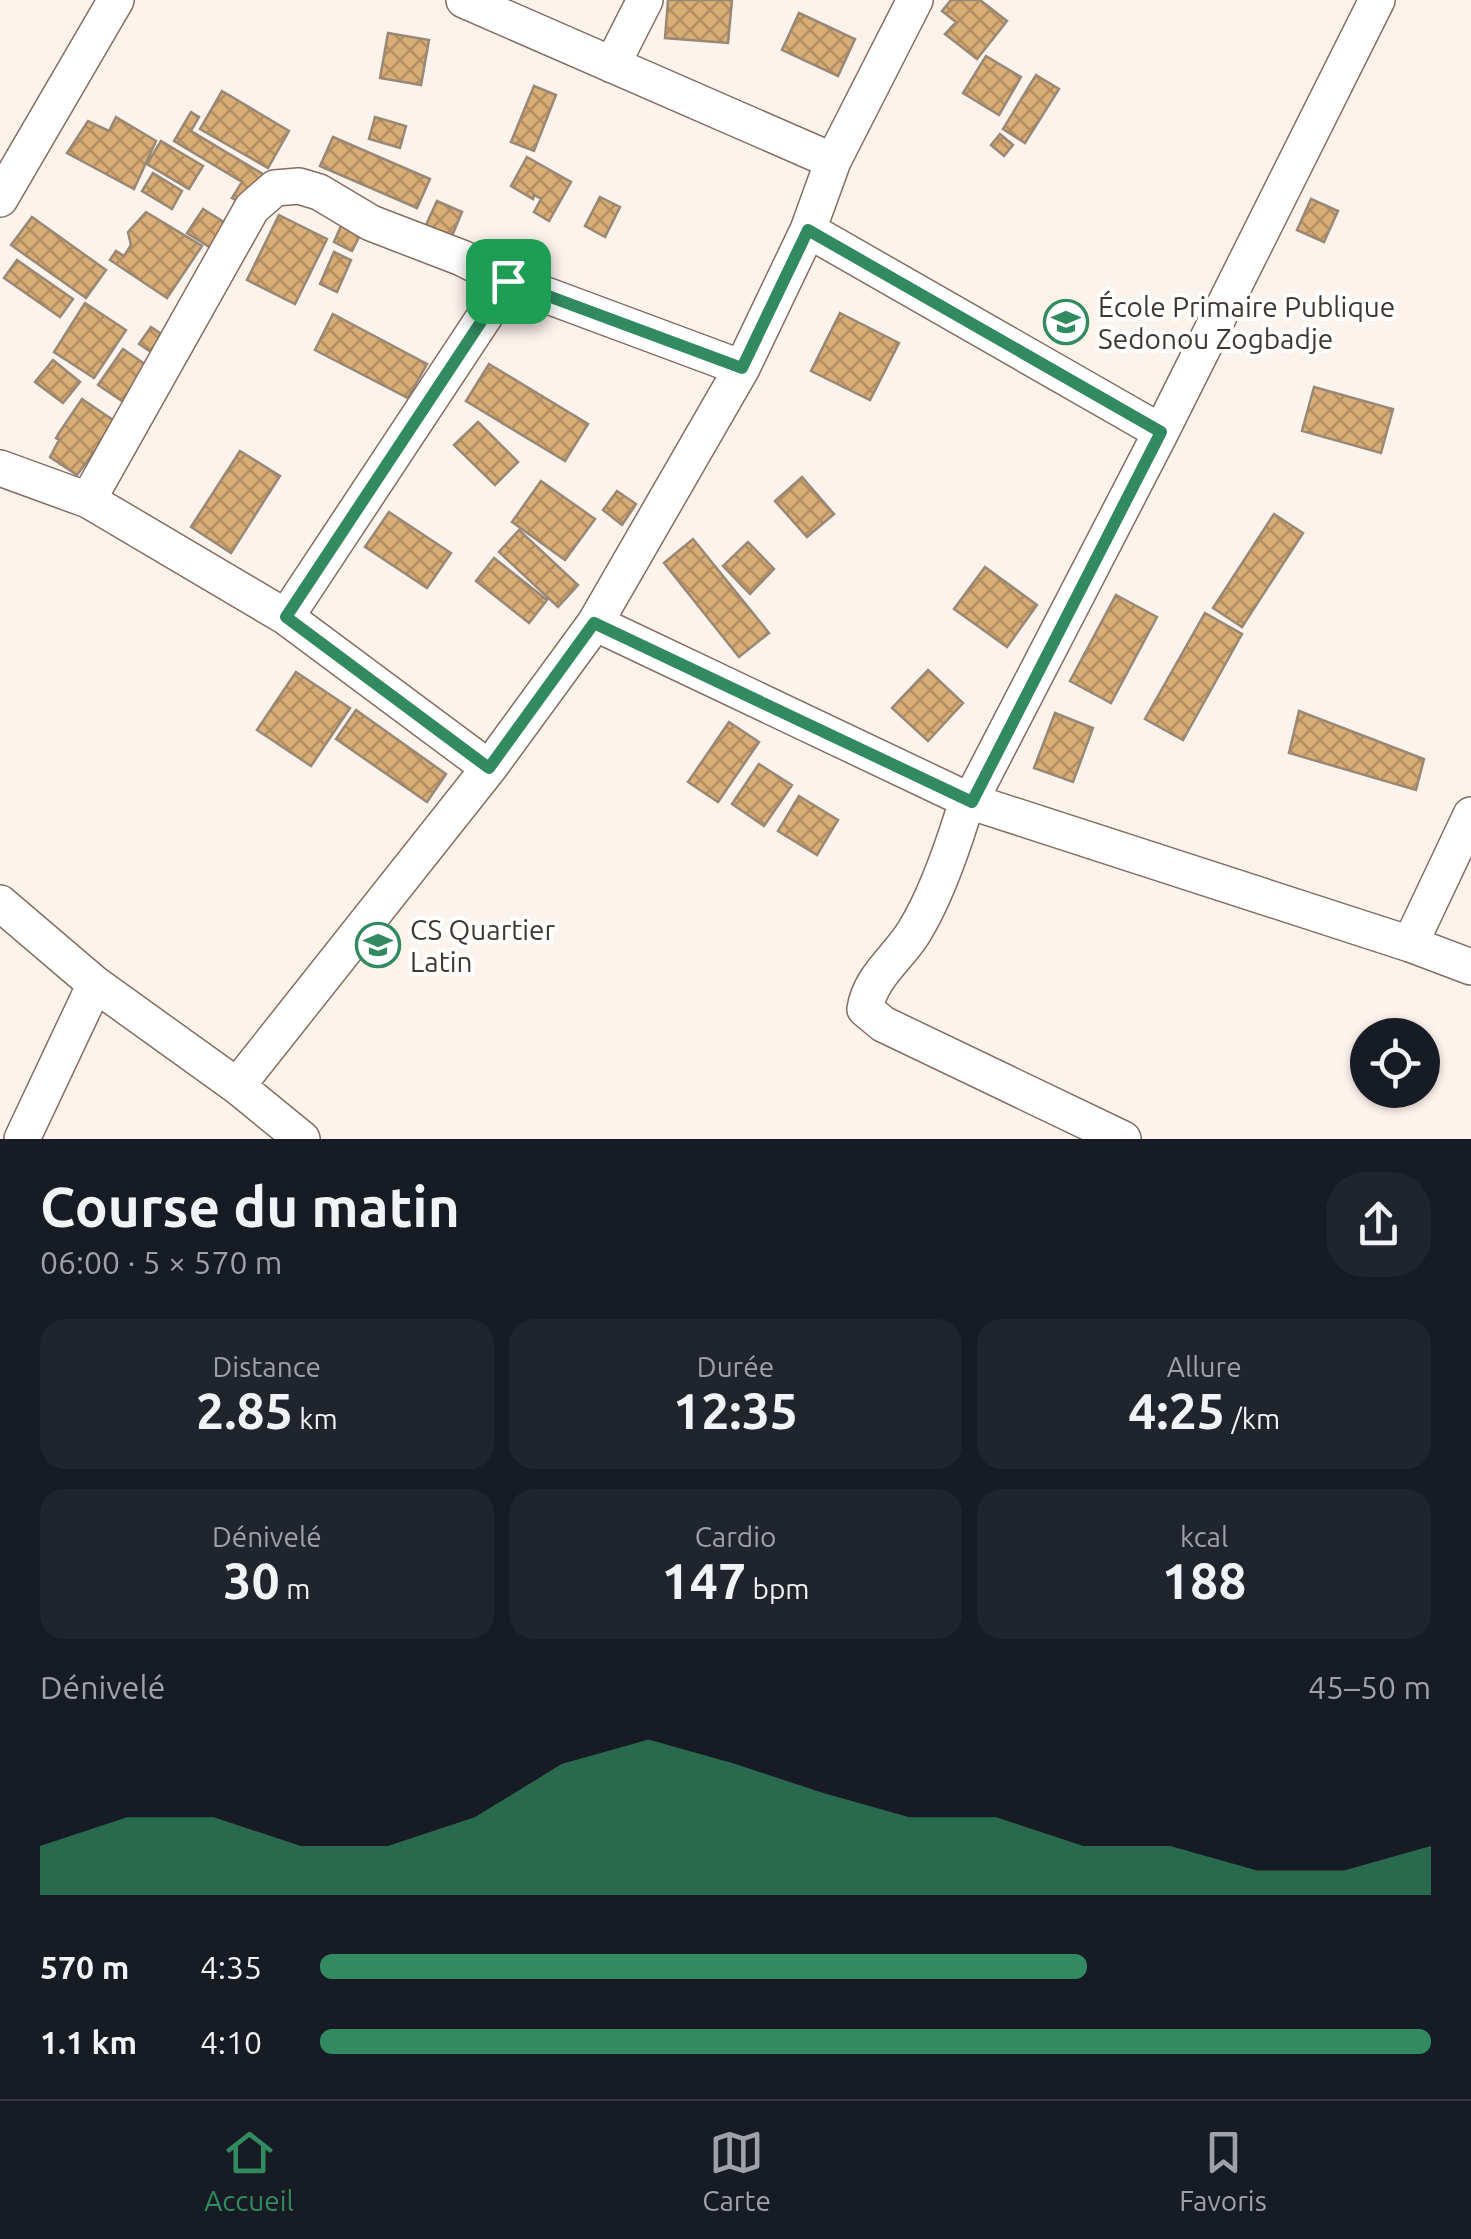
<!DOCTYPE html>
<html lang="fr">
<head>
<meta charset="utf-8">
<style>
	:root { --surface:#171b24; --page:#20242c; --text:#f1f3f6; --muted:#9ea1a6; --line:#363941; --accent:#328b60 }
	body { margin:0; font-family:Ubuntu,sans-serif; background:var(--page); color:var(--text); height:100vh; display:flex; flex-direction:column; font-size:38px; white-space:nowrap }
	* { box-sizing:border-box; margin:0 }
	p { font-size:32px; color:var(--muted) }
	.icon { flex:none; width:55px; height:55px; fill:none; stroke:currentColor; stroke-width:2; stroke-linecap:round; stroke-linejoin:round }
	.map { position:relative; height:1139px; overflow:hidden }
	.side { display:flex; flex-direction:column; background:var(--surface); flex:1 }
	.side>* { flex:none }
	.tools { position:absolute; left:1350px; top:1018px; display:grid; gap:20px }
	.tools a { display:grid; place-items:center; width:90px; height:90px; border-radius:50%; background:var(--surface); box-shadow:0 2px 8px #0004; font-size:50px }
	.pin { position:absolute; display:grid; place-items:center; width:85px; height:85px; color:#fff; margin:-42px; border-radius:20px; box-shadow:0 5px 15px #0006 }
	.round { display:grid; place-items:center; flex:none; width:105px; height:105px; border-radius:40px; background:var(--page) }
	.head { display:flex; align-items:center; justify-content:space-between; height:170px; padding:0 40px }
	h1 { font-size:55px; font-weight:600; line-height:75px }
	.stats { display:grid; grid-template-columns:repeat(3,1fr); gap:15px; height:170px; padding:10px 40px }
	.stats div { display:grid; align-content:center; border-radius:25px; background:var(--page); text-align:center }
	.stats b { font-size:50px; font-weight:600 }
	.stats small { font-size:28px; font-weight:400 }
	.stats p { font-size:28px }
	.chart { height:280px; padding:20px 40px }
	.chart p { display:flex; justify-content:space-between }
	.chart svg { width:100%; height:180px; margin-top:10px; fill:var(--accent); opacity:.7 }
	ul { padding:0 40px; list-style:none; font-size:32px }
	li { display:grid; grid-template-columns:160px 120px 1fr; align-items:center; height:75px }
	li i { height:25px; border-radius:12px; background:var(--accent) }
	.menu { display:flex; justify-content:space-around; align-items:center; height:140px; border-top:2px solid var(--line); background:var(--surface); font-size:28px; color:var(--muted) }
	.menu a { display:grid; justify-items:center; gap:5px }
	.menu .selected { color:var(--accent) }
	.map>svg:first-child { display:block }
	.building { fill:url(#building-cross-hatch); stroke:#998875; stroke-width:2.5 }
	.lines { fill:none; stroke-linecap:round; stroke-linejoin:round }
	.street-casing { stroke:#846d61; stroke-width:38 }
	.street { stroke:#fff; stroke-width:35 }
	.route-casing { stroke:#fff; stroke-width:20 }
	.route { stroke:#328b60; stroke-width:12 }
	.labels { text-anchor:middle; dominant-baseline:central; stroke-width:8; stroke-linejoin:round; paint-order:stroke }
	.poi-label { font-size:28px; fill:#413731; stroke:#fff; text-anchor:start }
</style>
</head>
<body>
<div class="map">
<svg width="1471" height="1139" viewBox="0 0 1471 1139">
	<defs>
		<pattern id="building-cross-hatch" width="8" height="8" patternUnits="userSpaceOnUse" patternTransform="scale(2.5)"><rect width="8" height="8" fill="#d9ad76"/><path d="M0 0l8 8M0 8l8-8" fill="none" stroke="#b28e61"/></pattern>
	</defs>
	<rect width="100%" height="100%" fill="#fdf3ed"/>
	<path class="building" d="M668 0H732L728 43 665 38Z
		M951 0H980L1007 21 977 59 945 34 956 22 942 11Z
		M799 13 855 39 838 76 782 50Z
		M388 33 429 40 421 85 380 78Z
		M986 56 1021 77 999 115 963 93Z
		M1036 75 1059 89 1025 143 1003 129Z
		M534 86 556 95 534 151 511 142Z
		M222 91 289 131 268 168 200 129Z
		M191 112 199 117 191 131 266 176 248 207 232 198 242 182 174 141Z
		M116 117 156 141 134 189 67 153 88 121 109 131Z
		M375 117 406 126 400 148 369 139Z
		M1000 134 1013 145 1004 156 991 145Z
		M333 137 430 179 417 208 320 166Z
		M161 141 203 166 189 189 147 164Z
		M527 157 571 182 549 221 534 212 541 199 534 195 533 199 511 186Z
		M153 173 182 191 172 209 142 191Z
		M600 197 620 207 605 237 585 226Z
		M1311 199 1338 211 1324 242 1297 230Z
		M437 201 462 212 452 236 426 225Z
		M203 209 227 224 211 248 187 233Z
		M146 212 202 246 167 298 110 260 116 251 124 256 131 245 128 232Z
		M279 215 327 239 295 304 247 280Z
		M32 217 106 270 86 298 11 245Z
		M341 226 360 235 352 251 334 242Z
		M334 252 351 260 337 292 320 284Z
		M17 260 73 299 60 317 4 278Z
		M85 303 126 330 94 378 54 352Z
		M840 313 899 343 870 400 811 371Z
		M333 314 427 364 408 398 315 350Z
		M151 327 166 337 154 354 139 344Z
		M123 349 155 371 131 407 98 385Z
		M53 360 80 382 63 403 35 382Z
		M489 364 588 424 565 461 466 401Z
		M1314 387 1393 409 1381 453 1302 431Z
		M82 399 116 422 77 475 50 457 59 440 56 438 59 433Z
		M478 422 518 462 495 485 454 445Z
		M240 451 280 476 231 553 191 527Z
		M802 477 834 514 807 537 775 501Z
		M541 481 595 519 565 560 512 522Z
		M617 491 636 504 622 525 603 510Z
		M389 512 451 553 427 588 365 547Z
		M1274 514 1303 533 1242 627 1213 608Z
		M519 530 578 585 558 607 499 552Z
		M693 539 769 633 739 657 664 563Z
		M748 542 774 569 750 594 723 566Z
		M494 558 547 600 529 623 476 581Z
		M985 567 1037 605 1007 647 954 609Z
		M1116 595 1157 617 1111 703 1070 681Z
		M1205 613 1242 634 1183 740 1145 719Z
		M928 670 963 703 928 741 892 708Z
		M296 672 350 708 311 766 257 730Z
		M356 710 446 774 427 802 336 739Z
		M1299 711 1424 759 1416 790 1289 753Z
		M1055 713 1093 728 1073 782 1034 768Z
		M729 722 759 742 718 802 688 782Z
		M759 764 792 785 764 826 732 804Z
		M799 796 838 820 817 855 778 831Z"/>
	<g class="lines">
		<defs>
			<path id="street" d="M464 0 833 161
				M612 65 645 0
				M0 199 116 0
				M808 230 1161 432
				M0 468 88 500 286 617 489 768
				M88 500 252 208 275 188 299 186 319 192 371 223 462 258 508 281 742 368
				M286 617 508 281
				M595 623 972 802 1410 944 1471 967
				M0 903 95 984 237 1086 302 1139
				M1410 944 1471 815
				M237 1086 489 768 595 623 742 368 808 230 833 161 915 0
				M22 1139 95 984
				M1123 1139 883 1024 865 1009C870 977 898 958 914 932 935 898 950 855 962 817L1161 432 1377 0"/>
		</defs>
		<use href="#street" class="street-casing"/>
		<use href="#street" class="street"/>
	</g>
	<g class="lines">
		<defs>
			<path id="route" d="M808 230 1161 432 972 802 594 623 489 768 286 617 508 281 742 368Z"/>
		</defs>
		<use href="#route" class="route-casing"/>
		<use href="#route" class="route"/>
	</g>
	<defs>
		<symbol id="school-ring" viewBox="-11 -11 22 22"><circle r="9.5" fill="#fff" stroke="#328b60" stroke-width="1.5"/><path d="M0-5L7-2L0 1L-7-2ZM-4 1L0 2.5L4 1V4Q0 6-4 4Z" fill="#328b60"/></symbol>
	</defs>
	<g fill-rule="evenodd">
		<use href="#school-ring" x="1041" y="297" width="50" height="50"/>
		<use href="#school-ring" x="353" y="920" width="50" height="50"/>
	</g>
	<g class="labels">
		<g class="poi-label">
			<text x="1098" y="306">École Primaire Publique<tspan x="1098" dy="32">Sedonou Zogbadje</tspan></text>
			<text x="410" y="929">CS Quartier<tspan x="410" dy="32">Latin</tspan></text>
		</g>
	</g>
</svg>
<div class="tools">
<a><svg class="icon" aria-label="locate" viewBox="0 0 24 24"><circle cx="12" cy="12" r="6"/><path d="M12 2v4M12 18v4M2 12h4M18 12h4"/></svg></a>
</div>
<div class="pin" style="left:508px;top:281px;background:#1e9e55"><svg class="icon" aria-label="arrive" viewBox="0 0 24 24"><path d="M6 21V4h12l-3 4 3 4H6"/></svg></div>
</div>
<section class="side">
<div class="head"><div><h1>Course du matin</h1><p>06:00 · 5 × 570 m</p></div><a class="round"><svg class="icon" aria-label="share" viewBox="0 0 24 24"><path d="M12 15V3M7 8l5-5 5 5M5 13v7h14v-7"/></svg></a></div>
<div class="stats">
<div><p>Distance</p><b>2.85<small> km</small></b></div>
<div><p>Durée</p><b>12:35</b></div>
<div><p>Allure</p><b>4:25<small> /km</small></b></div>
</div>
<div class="stats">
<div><p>Dénivelé</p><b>30<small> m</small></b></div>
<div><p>Cardio</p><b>147<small> bpm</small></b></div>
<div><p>kcal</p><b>188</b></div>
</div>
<div class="chart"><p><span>Dénivelé</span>45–50 m</p>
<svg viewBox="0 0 160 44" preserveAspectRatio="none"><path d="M0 44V32L10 25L20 25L30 32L40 32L50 25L60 12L70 6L80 12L90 19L100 25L110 25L120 32L130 32L140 38L150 38L160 32V44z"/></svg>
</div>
<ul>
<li><b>570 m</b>4:35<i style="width:69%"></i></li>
<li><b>1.1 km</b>4:10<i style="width:100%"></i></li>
</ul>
</section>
<nav class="menu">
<a class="selected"><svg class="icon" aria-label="home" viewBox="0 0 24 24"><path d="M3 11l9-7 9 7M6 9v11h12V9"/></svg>Accueil</a>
<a><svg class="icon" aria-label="map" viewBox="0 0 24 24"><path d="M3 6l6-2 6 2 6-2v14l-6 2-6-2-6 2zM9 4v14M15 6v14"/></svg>Carte</a>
<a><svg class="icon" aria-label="saved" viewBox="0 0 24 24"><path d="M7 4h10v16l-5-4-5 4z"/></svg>Favoris</a>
</nav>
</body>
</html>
